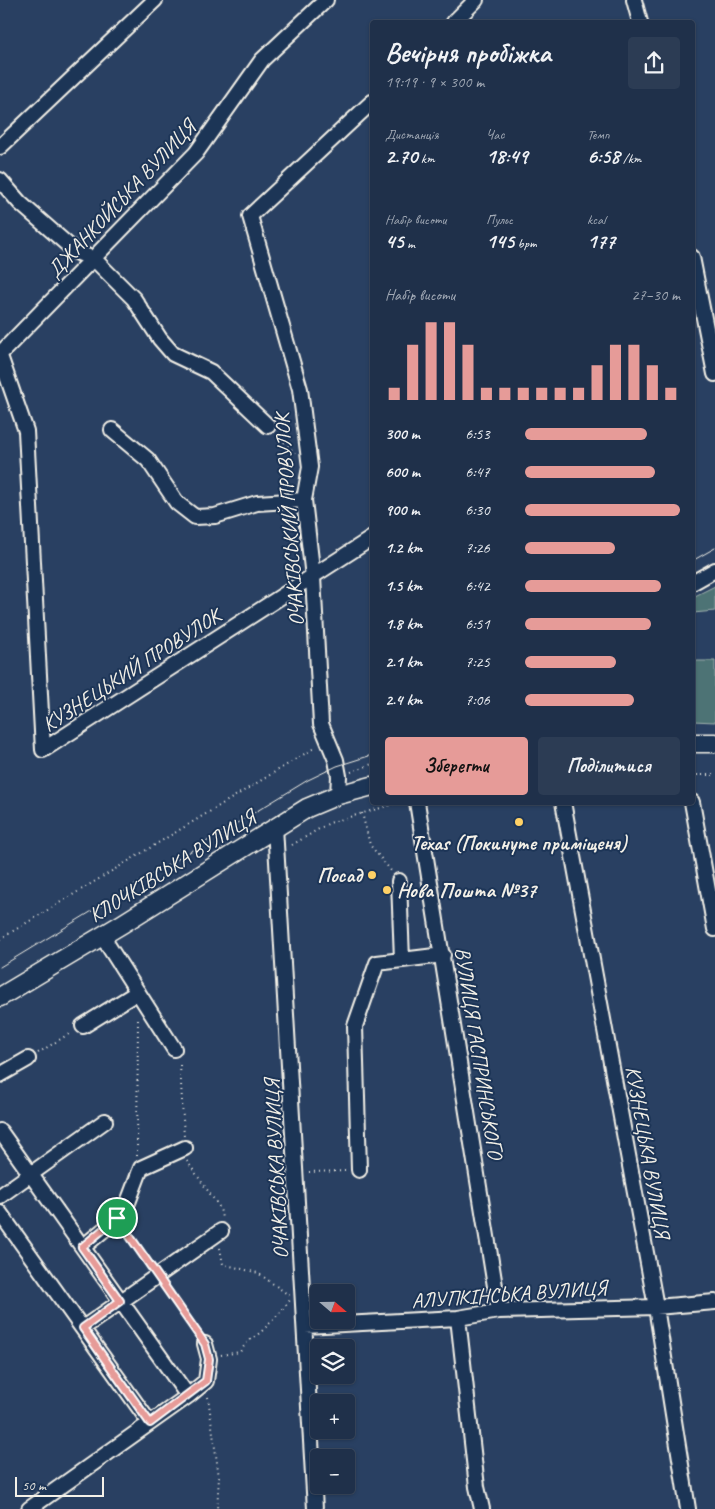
<!DOCTYPE html>
<html lang="uk">
<head>
<meta charset="utf-8">
<style>
	:root { --surface:#1f304a; --page:#2c3c54; --text:#f1f3f6; --muted:#a1a9b5; --line:#3c4b62; --accent:#e69b98 }
	body { margin:0; font-family:Caveat,sans-serif; background:var(--page); color:var(--text); height:100vh; display:flex; flex-direction:column; font-size:19px; white-space:nowrap }
	* { box-sizing:border-box; margin:0 }
	p { font-size:16px; color:var(--muted) }
	.icon { flex:none; width:28px; height:28px; fill:none; stroke:currentColor; stroke-width:2; stroke-linecap:round; stroke-linejoin:round }
	.map { position:relative; flex:1; overflow:hidden }
	.side { position:absolute; left:370px; top:20px; width:325px; height:785px; display:flex; flex-direction:column; background:var(--surface); border-radius:5px; box-shadow:0 1px 4px #0004,0 0 0 1px var(--line) }
	.side>* { flex:none }
	.needle { width:32px; rotate:110deg }
	.fabs { position:absolute; left:310px; top:1284px; display:grid; gap:10px }
	.fabs a { display:grid; place-items:center; width:45px; height:45px; border-radius:5px; background:var(--surface); box-shadow:0 1px 4px #0004,0 0 0 1px var(--line); font-size:25px }
	.scale { position:absolute; left:15px; bottom:12px; width:89px; box-sizing:border-box; padding-left:5px; border:2px solid #f4f1e8; border-top:0; font-size:14px; line-height:18px; white-space:nowrap; color:#f4f1e8; -webkit-text-stroke:4px #1d3557; paint-order:stroke }
	.pin { position:absolute; display:grid; place-items:center; width:42px; height:42px; color:#fff; margin:-21px; border:2px solid #fff; border-radius:50%; box-shadow:0 1px 5px #0007 }
	.round { display:grid; place-items:center; flex:none; width:52px; height:52px; border-radius:5px; background:var(--page) }
	.headline { display:flex; align-items:center; justify-content:space-between; height:85px; padding:0 15px }
	h1 { font-size:28px; font-weight:700; line-height:38px }
	.metrics { display:grid; grid-template-columns:repeat(3,1fr); gap:8px; height:85px; padding:5px 15px }
	.metrics div { display:grid; align-content:center }
	.metrics b { font-size:21px; font-weight:700 }
	.metrics small { font-size:14px; font-weight:400 }
	.metrics p { font-size:14px }
	.chart { height:140px; padding:10px 15px }
	.chart p { display:flex; justify-content:space-between }
	.chart svg { width:100%; height:90px; margin-top:5px; stroke:var(--accent); stroke-width:6 }
	.action { display:flex; gap:10px; margin-top:auto; padding:10px 15px }
	.action a { flex:1; height:58px; border-radius:5px; background:var(--accent); color:#111; font-size:20px; font-weight:700; line-height:58px; text-align:center }
	.action a+a { background:var(--page); color:var(--text) }
	ul { padding:0 15px; list-style:none; font-size:16px }
	li { display:grid; grid-template-columns:80px 60px 1fr; align-items:center; height:38px }
	li i { height:12px; border-radius:6px; background:var(--accent) }
	.map>svg:first-child { display:block }
	.green { fill:#4e7375; stroke:#a1b2ae }
	.lines { fill:none; stroke-linecap:round; stroke-linejoin:round }
	.minor-casing { stroke:#f4f1e8; stroke-width:18 }
	.major-casing { stroke:#f4f1e8; stroke-width:21 }
	.path { stroke:#f4f1e8; stroke-width:2; stroke-dasharray:1 4; stroke-linecap:butt }
	.minor { stroke:#1d3557; stroke-width:14 }
	.major { stroke:#1d3557; stroke-width:18 }
	.tram { stroke:#f4f1e8; stroke-width:1 }
	.route-casing { stroke:#fff; stroke-width:10 }
	.route { stroke:#e69b98; stroke-width:6 }
	.poi-dot { fill:#ffd166; stroke:#1d3557; stroke-width:2 }
	.labels { text-anchor:middle; dominant-baseline:central; stroke-width:4; stroke-linejoin:round; paint-order:stroke }
	.street-label { font-size:21px; fill:#f4f1e8; stroke:#1d3557 }
	.poi-label { font-size:21px; font-weight:bold; fill:#f4f1e8; stroke:#1d3557 }
</style>
</head>
<body>
<div class="map">
<svg width="715" height="1509" viewBox="0 0 715 1509">
	<rect width="100%" height="100%" fill="#294062"/>
	<filter id="ink" filterUnits="userSpaceOnUse"><feTurbulence type="fractalNoise" baseFrequency=".02" numOctaves="2"/><feDisplacementMap in="SourceGraphic" scale="10" xChannelSelector="R" yChannelSelector="G"/><feConvolveMatrix kernelMatrix="1 2 1 2 8 2 1 2 1" color-interpolation-filters="sRGB"/></filter>
	<g filter="url(#ink)">
		<path class="green" d="M715 586V611L693 613V597Z
			M692 661H715V722L693 721Z"/>
		<g class="lines">
			<defs>
				<path id="minor" d="M634 0 640 22
					M454 22 476 0
					M0 147 155 0
					M0 180 20 203 76 252 94 259 134 299 160 339 173 354 211 372 268 426
					M692 257 715 374
					M0 354 196 153 262 60 326 0
					M0 356 26 431 43 750 372 538
					M112 430 148 460 177 503 195 517 215 516 257 503 304 500
					M692 583 715 570
					M338 795 339 776 336 760 321 724 313 577 304 500 310 467 300 389 250 216 372 102
					M417 802 499 1311
					M563 802 656 1307 688 1509
					M692 802 715 929
					M275 827 315 1509
					M102 936 174 1049
					M402 960 443 955
					M83 1026 138 992
					M0 1075 28 1059
					M0 1131 188 1396 29 1509
					M359 1170 355 1026 377 963 402 960 399 881
					M0 1196 105 1121
					M0 1213 150 1423
					M83 1247 124 1213 141 1168 185 1148
					M458 1318 477 1487 482 1509
					M305 1326 458 1318 499 1311 656 1307 715 1302
					M83 1328 221 1231
					M188 1396 206 1381 209 1359 205 1344"/>
				<path id="major" d="M692 743H715
					M0 997 122 924 307 808 338 795 372 786"/>
			</defs>
			<use href="#minor" class="minor-casing"/>
			<use href="#major" class="major-casing"/>
			<path class="path" d="M277 435 295 453
				M351 772 372 764
				M692 775H715
				M362 813 370 845 392 872
				M292 845 329 823 401 802
				M0 939 316 747
				M38 1053 72 1032
				M180 1065 184 1137
				M137 1156 138 1016
				M187 1161 220 1208 222 1218
				M309 1172 346 1171
				M125 1229 151 1266
				M220 1248 223 1264 258 1273 290 1296
				M165 1286 198 1334
				M221 1355 240 1352C248 1339 252 1340 263 1330 273 1320 282 1311 290 1300
				M208 1397 219 1477 217 1509"/>
			<use href="#minor" class="minor"/>
			<use href="#major" class="major"/>
			<path class="tram" d="M692 561 715 548
				M0 967 308 780 337 766 372 755"/>
		</g>
	</g>
	<g class="lines" filter="url(#ink)">
		<defs>
			<path id="route" d="M117 1218 205 1344 209 1359 206 1381 150 1423 83 1328 120 1301 82 1247Z"/>
		</defs>
		<use href="#route" class="route-casing"/>
		<use href="#route" class="route"/>
	</g>
	<g class="poi-dot">
		<circle cx="519" cy="822" r="5"/>
		<circle cx="372" cy="875" r="5"/>
		<circle cx="387" cy="890" r="5"/>
	</g>
	<g class="labels">
		<g class="street-label">
			<text transform="translate(121 199) rotate(-47)">ДЖАНКОЙСЬКА ВУЛИЦЯ</text>
			<text transform="translate(289 520) rotate(-94)">ОЧАКІВСЬКИЙ ПРОВУЛОК</text>
			<text transform="translate(131 670) rotate(-33)">КУЗНЕЦЬКИЙ ПРОВУЛОК</text>
			<text transform="translate(172 866) rotate(-32)">КЛОЧКІВСЬКА ВУЛИЦЯ</text>
			<text transform="translate(479 1053) rotate(81)">ВУЛИЦЯ ГАСПРИНСЬКОГО</text>
			<text transform="translate(648 1152) rotate(80)">КУЗНЕЦЬКА ВУЛИЦЯ</text>
			<text transform="translate(276 1169) rotate(-93)">ОЧАКІВСЬКА ВУЛИЦЯ</text>
			<text transform="translate(509 1294) rotate(-4)">АЛУПКІНСЬКА ВУЛИЦЯ</text>
		</g>
		<g class="poi-label">
			<text x="519" y="843">Texas (Покинуте приміщеня)</text>
			<text x="362" y="875" text-anchor="end">Посад</text>
			<text x="397" y="890" text-anchor="start">Нова Пошта №37</text>
		</g>
	</g>
</svg>
<div class="fabs">
<a><svg class="needle" viewBox="-14 -14 28 28"><path d="M0-13l5 13h-10z" fill="#e53935"/><path d="M0 13l5-13h-10z" fill="#a1a9b5"/></svg></a>
<a><svg class="icon" aria-label="layers" viewBox="0 0 24 24"><path d="M12 4l9 5-9 5-9-5zM3 14l9 5 9-5"/></svg></a>
<a>+</a>
<a>−</a>
</div>
<div class="scale">50 m</div>
<div class="pin" style="left:117px;top:1218px;background:#1e9e55"><svg class="icon" aria-label="arrive" viewBox="0 0 24 24"><path d="M6 21V4h12l-3 4 3 4H6"/></svg></div>
<section class="side">
<div class="headline"><div><h1>Вечірня пробіжка</h1><p>19:19 · 9 × 300 m</p></div><a class="round"><svg class="icon" aria-label="share" viewBox="0 0 24 24"><path d="M12 15V3M7 8l5-5 5 5M5 13v7h14v-7"/></svg></a></div>
<div class="metrics">
<div><p>Дистанція</p><b>2.70<small> km</small></b></div>
<div><p>Час</p><b>18:49</b></div>
<div><p>Темп</p><b>6:58<small> /km</small></b></div>
</div>
<div class="metrics">
<div><p>Набір висоти</p><b>45<small> m</small></b></div>
<div><p>Пульс</p><b>145<small> bpm</small></b></div>
<div><p>kcal</p><b>177</b></div>
</div>
<div class="chart"><p><span>Набір висоти</span>27–30 m</p>
<svg viewBox="0 0 160 44" preserveAspectRatio="none"><path d="M5 44V38M15 44V17M25 44V6M35 44V6M45 44V17M55 44V38M65 44V38M75 44V38M85 44V38M95 44V38M105 44V38M115 44V27M125 44V17M135 44V17M145 44V27M155 44V38"/></svg>
</div>
<ul>
<li><b>300 m</b>6:53<i style="width:79%"></i></li>
<li><b>600 m</b>6:47<i style="width:84%"></i></li>
<li><b>900 m</b>6:30<i style="width:100%"></i></li>
<li><b>1.2 km</b>7:26<i style="width:58%"></i></li>
<li><b>1.5 km</b>6:42<i style="width:88%"></i></li>
<li><b>1.8 km</b>6:51<i style="width:81%"></i></li>
<li><b>2.1 km</b>7:25<i style="width:59%"></i></li>
<li><b>2.4 km</b>7:06<i style="width:70%"></i></li>
</ul>
<div class="action"><a>Зберегти</a><a>Поділитися</a></div>
</section>
</div>
</body>
</html>
